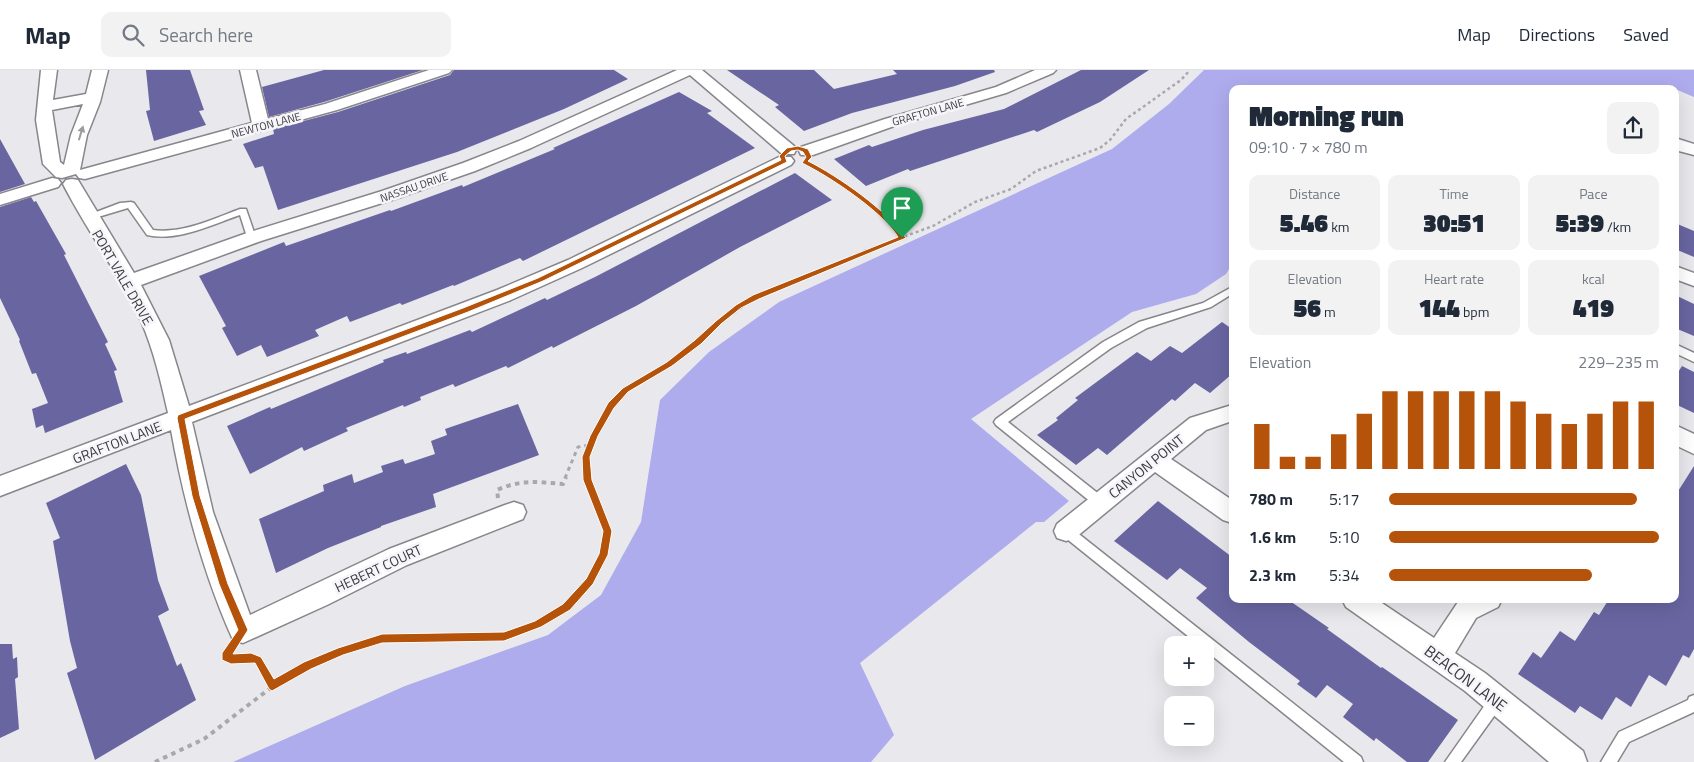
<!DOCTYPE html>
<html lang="en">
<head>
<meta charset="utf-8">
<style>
	:root { --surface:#fff; --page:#f2f2f3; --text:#1f2937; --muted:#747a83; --line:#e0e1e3; --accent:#b45309 }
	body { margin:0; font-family:"Titillium Web",sans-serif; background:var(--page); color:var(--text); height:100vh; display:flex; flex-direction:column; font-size:19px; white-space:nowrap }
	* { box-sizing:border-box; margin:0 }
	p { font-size:16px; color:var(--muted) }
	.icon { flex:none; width:28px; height:28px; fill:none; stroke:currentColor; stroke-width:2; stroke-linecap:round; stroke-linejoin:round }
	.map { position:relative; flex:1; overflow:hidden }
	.sheet { position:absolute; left:1229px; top:15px; width:450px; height:518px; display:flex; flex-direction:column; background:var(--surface); border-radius:10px; box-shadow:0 5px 20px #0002 }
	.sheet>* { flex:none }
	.fabs { position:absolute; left:1164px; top:566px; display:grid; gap:10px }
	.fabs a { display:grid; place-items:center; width:50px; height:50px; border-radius:10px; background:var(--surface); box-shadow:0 5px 20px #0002; font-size:25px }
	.pin { position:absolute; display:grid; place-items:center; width:42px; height:42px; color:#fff; margin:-51px -21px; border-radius:50% 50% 50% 0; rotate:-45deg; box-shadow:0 0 5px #0007 }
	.pin .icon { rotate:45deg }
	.round { display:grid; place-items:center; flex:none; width:52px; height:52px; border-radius:10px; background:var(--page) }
	.summary { display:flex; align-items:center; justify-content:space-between; height:85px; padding:0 20px }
	h1 { font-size:28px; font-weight:800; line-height:38px }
	.metrics { display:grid; grid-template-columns:repeat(3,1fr); gap:8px; height:85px; padding:5px 20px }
	.metrics div { display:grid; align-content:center; border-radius:10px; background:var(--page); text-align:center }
	.metrics b { font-size:25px; font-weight:800 }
	.metrics small { font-size:14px; font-weight:400 }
	.metrics p { font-size:14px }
	.chart { height:140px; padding:10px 20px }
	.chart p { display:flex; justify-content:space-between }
	.chart svg { width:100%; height:90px; margin-top:5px; stroke:var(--accent); stroke-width:6 }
	ul { padding:0 20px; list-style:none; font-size:16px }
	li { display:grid; grid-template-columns:80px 60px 1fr; align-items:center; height:38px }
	li i { height:12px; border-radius:6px; background:var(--accent) }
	header { display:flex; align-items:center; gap:30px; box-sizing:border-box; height:70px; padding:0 25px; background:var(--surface); border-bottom:1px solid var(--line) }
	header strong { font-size:24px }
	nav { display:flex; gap:28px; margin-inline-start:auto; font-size:18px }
	.search { width:350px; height:45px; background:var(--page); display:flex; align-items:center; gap:12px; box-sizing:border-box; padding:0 18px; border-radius:10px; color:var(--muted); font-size:19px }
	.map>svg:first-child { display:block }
	.forest { fill:#aeaced }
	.building { fill:#6965a1 }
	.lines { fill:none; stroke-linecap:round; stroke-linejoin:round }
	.service-casing { stroke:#86868b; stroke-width:3 }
	.minor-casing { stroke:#86868b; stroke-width:3 }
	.path-far2 { stroke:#a9a9ad; stroke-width:2.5; stroke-dasharray:3 3; stroke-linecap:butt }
	.path-far1 { stroke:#a9a9ad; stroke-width:3; stroke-dasharray:4 4; stroke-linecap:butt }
	.path { stroke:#a9a9ad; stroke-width:4; stroke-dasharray:4.5 4.5; stroke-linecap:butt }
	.service { fill:#fff; fill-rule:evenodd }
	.minor { fill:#fff; fill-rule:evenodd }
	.oneway { fill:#9c9c9e }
	.route { fill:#b45309; stroke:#fff; fill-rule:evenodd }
	.labels { text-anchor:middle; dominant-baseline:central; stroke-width:5; stroke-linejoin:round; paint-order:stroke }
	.far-street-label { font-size:11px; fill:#3a3a3d; stroke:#f5f5fa }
	.street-label { font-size:14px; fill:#3a3a3d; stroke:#f5f5fa }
	.near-street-label { font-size:16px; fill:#3a3a3d; stroke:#f5f5fa }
</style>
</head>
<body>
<header>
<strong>Map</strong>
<div class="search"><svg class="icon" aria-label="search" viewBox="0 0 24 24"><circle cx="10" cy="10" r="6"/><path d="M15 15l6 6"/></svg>Search here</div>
<nav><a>Map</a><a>Directions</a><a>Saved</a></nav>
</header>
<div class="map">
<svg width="1694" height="692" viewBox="0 0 1694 692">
	<rect width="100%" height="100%" fill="#e8e8ed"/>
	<path class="forest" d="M1204 0H1694V27L1675 19 1592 15 1587 19H1232V194L1226 204 1196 224 1132 242 971 349 1069 431 1044 452H1036L860 593 894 665 871 692H233L405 616 548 565 601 525 641 452 660 330 709 282 779 232 1112 79 1169 34Z"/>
	<path class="building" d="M146 0H190L204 40 199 41 206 55 154 71 146 41 150 40Z
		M324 0H423L324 32 269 47 262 17Z
		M454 0H614L628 9 564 39 457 82 278 140 263 96 255 98 243 74 274 64 273 59 338 42 450 5Z
		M727 0H814L834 19 897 4 893 0H994L995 2 955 16 852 43 804 61 775 37 779 35Z
		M1081 0H1149L1100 32 1037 62 1034 60 910 101 908 99 866 116 834 89 869 75 872 77 923 60 1004 39Z
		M679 22 712 41 707 43 755 78 523 191 520 188 454 216 453 215 402 235 400 233 350 252 347 246 315 260 319 266 267 287 261 275 237 286 222 258 226 256 199 206 284 172 286 176 390 140 391 141 462 115 463 117 555 79 553 78Z
		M0 69 25 114 0 122Z
		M795 103 832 130 740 177 636 236 553 278 552 276 508 298 506 296 455 317 453 314 420 327 421 330 404 337 403 335 346 358 348 361 304 381 302 377 250 404 227 356 270 337 271 339 384 292 383 290 406 282 407 284 470 260 472 262 545 228 547 230 595 207Z
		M31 127 34 132 36 131 66 184 64 185 108 272 105 274 117 300 114 301 123 332 45 363 43 355 36 358 32 339 48 333 36 303 32 304 19 271 20 270 0 228V137Z
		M1675 153 1694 161V187L1675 179Z
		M1675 225 1694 234V266L1675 258Z
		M1222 252 1232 259V304L1210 323 1195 313 1175 331 1172 329 1107 385 1098 378 1076 395 1037 365 1058 350 1056 348 1078 330 1075 328 1137 282 1151 291 1170 276 1182 283Z
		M1682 296 1694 302V343L1675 334V307Z
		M518 334 539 385 433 424 436 437 381 456V457L328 478 276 503 259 449 324 421 323 415 352 404 354 413 383 402 381 396 403 389 405 394 435 384 431 371 447 365 445 359Z
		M126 394 141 425 158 510 169 540 158 546 177 596 181 593 196 630 95 690 67 603 77 598 70 571 53 471 60 468 46 433Z
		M1694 396V579L1689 588 1683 585 1666 616 1649 605 1631 637 1616 627 1602 650 1580 636 1575 643 1518 604 1533 582 1541 588 1560 561 1575 571 1594 542 1599 545 1609 529H1675V426Z
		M1158 431 1232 487V529H1287L1329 558 1327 559 1381 598 1382 597 1458 650 1428 692H1407L1376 668 1374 671 1343 647 1353 634 1327 615 1316 628 1297 614 1300 611 1249 572 1196 528 1207 518 1180 498 1167 510 1114 471Z
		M0 574H12L13 589 17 587 18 607 15 609 19 659 0 668Z"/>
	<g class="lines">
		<defs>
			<path id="service" d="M131 132 134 133 153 160C182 164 213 149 240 139H246L256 168 254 170H248L240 145C211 155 177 172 147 165L128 138 88 150 83 147 120 133Z
				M1232 217V224L1211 237 1147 258 1111 278 1008 352 1105 429 1107 433 1105 437 1101 438 1097 437 996 355 994 352 996 349 1103 272 1139 252 1203 233Z
				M1675 274 1694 283V292L1675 283Z
				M1066 456 1070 457 1361 687 1363 692H1344L1205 580V575H1199L1062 465 1060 461 1062 457Z
				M1497 623 1502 625 1504 630 1502 635 1461 692H1445L1492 625Z
				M1694 625V642L1629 672 1617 692H1601L1619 662 1688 630 1689 627Z"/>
			<path id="minor" d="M41 0H57L53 30 86 24 92 0H108L100 32 87 65 80 100 252 53 240 0H256L268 49 325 34 429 0H452L449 3 337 40 85 109 79 108 76 104 62 108 56 107 43 94 36 50ZM83 34 71 65 64 95 60 92 52 40Z
				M677 0H702L794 76 796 80 794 84H782L690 5 531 78 475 101 395 129 261 171 141 215 169 270 189 336 497 220 568 190 779 87H791L794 91 791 95 582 198 511 230 192 352 213 442 250 545 389 479 505 435 514 432 523 435 526 442 523 449 407 495 327 535 243 573 233 570C203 503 184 432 171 360L0 426V406L168 343C161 312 154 281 141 251 119 203 87 161 63 114L66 110 72 109 78 110 134 203 247 163 382 121 463 93 519 71Z
				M1035 0H1056L1053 3 1006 23 897 55 813 85H801L799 81 801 77 885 49 996 17Z
				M1675 68 1694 74V85L1675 80Z
				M52 108 58 109 61 113 58 117 0 135V124Z
				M1675 196 1694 203V216L1675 209Z
				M1232 335V351L1206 360 1171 389 1232 430V453L1223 450 1155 402 1075 468 1066 471 1057 468 1054 461 1057 454 1190 348Z
				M1675 355 1694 364V384L1675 375Z
				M1342 529H1376L1434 568 1458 532 1463 529H1502L1498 537 1476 548 1455 583 1485 603 1583 681 1587 692H1549L1465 621 1346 537Z"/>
		</defs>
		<use href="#service" class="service-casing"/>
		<use href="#minor" class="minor-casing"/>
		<path class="path-far2" d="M812 95C840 114 885 139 902 168
			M865 181 933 156 975 132 1011 119 1036 101 1100 78 1110 70 1126 49 1181 10 1190 0"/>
		<path class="path-far1" d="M565 408 578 377 590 375
			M587 408 586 387 594 366 611 336 626 320 669 294 698 272 718 253 756 227 868 180"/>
		<path class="path" d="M498 428 497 420C522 409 537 412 563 414L566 407
			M232 577 226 587 258 590 272 616
			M155 692 204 669 281 610 341 581 382 569 504 566 538 554 567 537 589 511 603 485 607 461 587 407"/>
		<use href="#service" class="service"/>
		<use href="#minor" class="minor"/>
	</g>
	<defs><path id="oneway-solid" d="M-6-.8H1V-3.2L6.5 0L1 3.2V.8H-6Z" transform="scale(1.25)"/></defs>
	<use class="oneway" href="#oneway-solid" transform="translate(81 63) rotate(-73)"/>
	<path class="route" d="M798 76 808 79 812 87 808 91C838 106 888 141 906 168L759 229 741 238 721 254 701 274 672 296 628 322 614 338 598 366 590 387 592 410 612 461 608 485 593 514 570 540 541 557 504 571 382 573 343 585 311 599 272 621 269 619 255 593 231 594 222 590V583L238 560 219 514 192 426 177 348 178 345 463 238 538 208 781 90 779 86 787 78ZM798 80 803 82 806 87 802 93C829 106 883 142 898 167L753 225 736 235 716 251 695 270 667 292 623 318 608 333 590 366 582 387 583 410 603 461 599 484 586 509 563 534 535 551 504 562 382 564 338 578 304 592 274 609 261 587 251 583 233 584 248 560 228 514 200 426 185 349 468 242 543 211 787 92 785 86 791 81Z"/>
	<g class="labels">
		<g class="far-street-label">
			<text transform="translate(928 42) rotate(-16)">GRAFTON LANE</text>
			<text transform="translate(266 55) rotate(-15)">NEWTON LANE</text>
			<text transform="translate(414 117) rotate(-19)">NASSAU DRIVE</text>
		</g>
		<g class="street-label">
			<text transform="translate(123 207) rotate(60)">PORT VALE DRIVE</text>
			<text transform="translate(117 372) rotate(-21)">GRAFTON LANE</text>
			<text transform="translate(1146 396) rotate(-39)">CANYON POINT</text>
			<text transform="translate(378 498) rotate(-25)">HEBERT COURT</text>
		</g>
		<g class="near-street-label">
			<text transform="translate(1466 608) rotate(37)">BEACON LANE</text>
		</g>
	</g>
</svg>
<div class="fabs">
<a>+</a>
<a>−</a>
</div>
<div class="pin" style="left:902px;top:168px;background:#1e9e55"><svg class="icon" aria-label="arrive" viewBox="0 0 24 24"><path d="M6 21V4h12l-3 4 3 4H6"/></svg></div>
<section class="sheet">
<div class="summary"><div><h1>Morning run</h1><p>09:10 · 7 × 780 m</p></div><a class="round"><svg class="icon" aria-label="share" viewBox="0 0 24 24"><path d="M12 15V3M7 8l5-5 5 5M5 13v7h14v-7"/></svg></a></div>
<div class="metrics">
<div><p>Distance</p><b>5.46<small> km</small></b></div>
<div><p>Time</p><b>30:51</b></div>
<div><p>Pace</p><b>5:39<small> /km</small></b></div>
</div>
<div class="metrics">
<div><p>Elevation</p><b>56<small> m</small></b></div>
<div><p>Heart rate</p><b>144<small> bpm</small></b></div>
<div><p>kcal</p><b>419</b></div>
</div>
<div class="chart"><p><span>Elevation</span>229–235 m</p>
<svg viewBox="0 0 160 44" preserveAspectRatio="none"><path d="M5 44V22M15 44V38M25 44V38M35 44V27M45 44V17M55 44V6M65 44V6M75 44V6M85 44V6M95 44V6M105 44V11M115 44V17M125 44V22M135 44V17M145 44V11M155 44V11"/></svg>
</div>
<ul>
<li><b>780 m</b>5:17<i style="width:92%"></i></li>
<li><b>1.6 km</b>5:10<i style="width:100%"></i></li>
<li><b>2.3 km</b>5:34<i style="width:75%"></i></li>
</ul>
</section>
</div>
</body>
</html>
